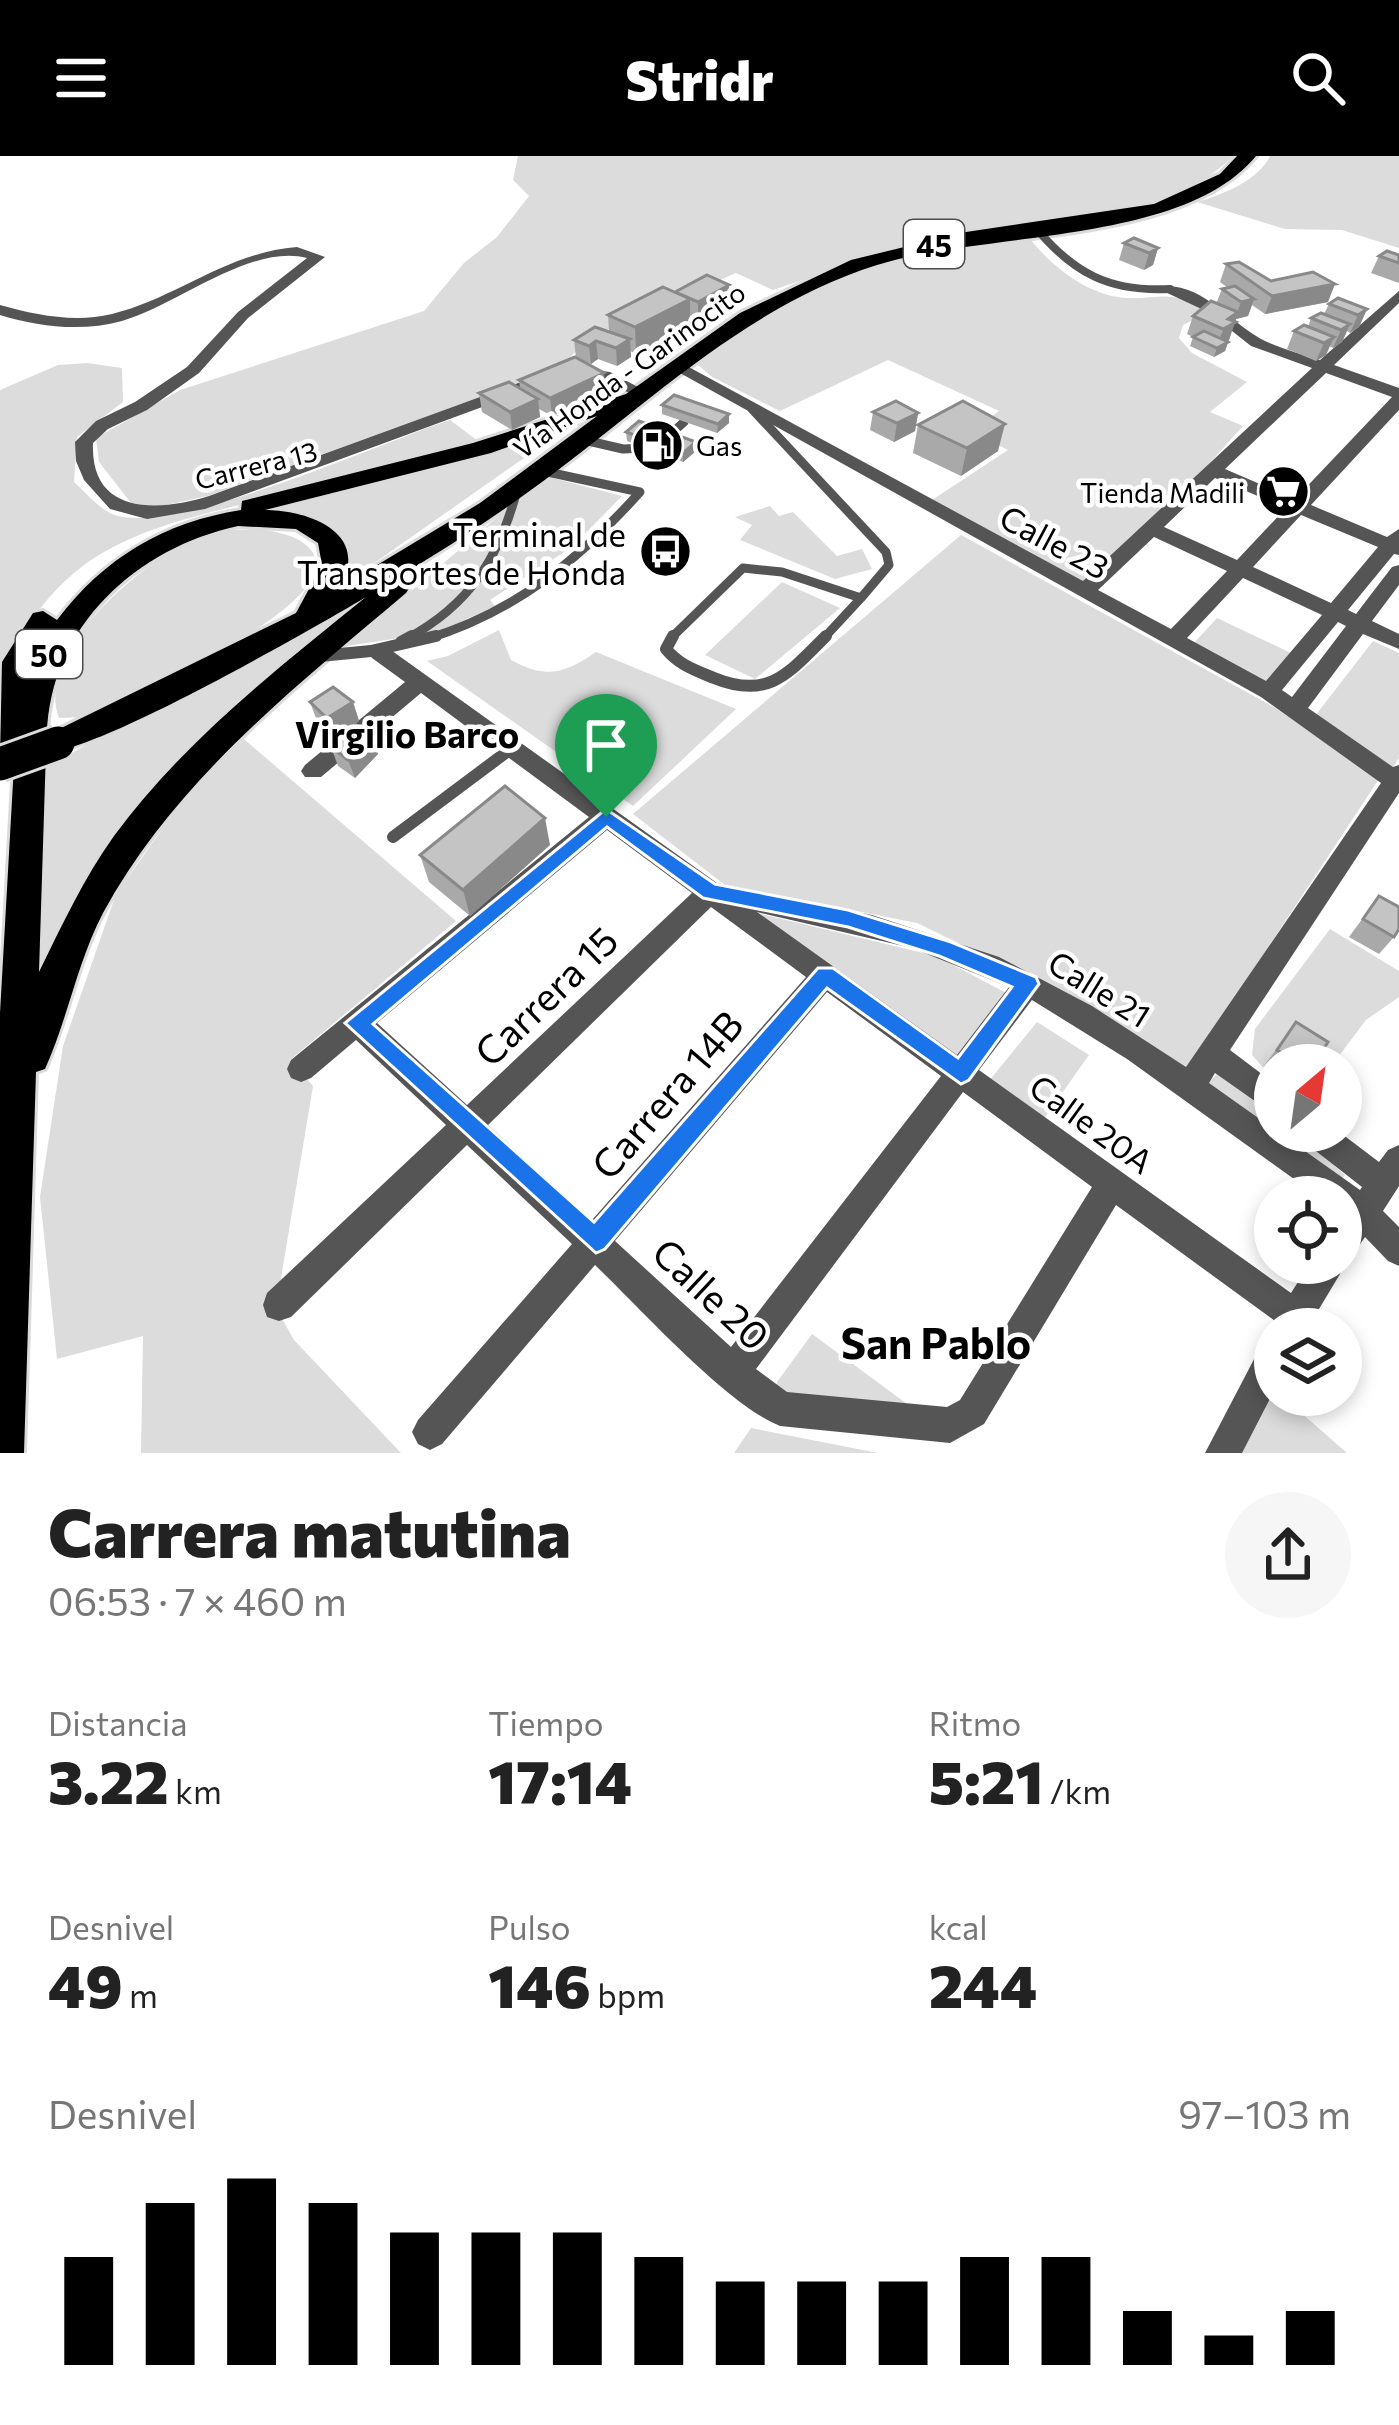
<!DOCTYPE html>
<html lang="es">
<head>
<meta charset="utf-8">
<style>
	:root { --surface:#fff; --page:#f6f6f6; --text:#222; --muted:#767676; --accent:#000 }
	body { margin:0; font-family:Commissioner,sans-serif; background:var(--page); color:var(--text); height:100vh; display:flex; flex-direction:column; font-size:45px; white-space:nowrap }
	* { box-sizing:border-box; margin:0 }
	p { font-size:39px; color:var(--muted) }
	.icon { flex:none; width:66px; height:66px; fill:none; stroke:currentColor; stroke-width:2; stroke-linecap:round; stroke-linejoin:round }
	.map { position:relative; height:1297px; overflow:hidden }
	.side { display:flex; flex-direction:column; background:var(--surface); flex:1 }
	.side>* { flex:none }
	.needle { width:78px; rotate:29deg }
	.tools { position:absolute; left:1254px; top:888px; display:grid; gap:24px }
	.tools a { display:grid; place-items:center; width:108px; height:108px; border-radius:50%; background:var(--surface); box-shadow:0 6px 18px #0003; font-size:60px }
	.pin { position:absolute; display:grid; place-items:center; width:102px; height:102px; color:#fff; margin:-123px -51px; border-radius:50% 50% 50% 0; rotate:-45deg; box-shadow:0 0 12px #0007 }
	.pin .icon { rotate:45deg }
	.round { display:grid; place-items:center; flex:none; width:126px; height:126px; border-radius:63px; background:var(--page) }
	.headline { display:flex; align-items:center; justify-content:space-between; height:204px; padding:0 48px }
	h1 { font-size:66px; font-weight:800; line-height:90px }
	.metrics { display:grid; grid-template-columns:repeat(3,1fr); gap:18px; height:204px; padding:12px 48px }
	.metrics div { display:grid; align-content:center }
	.metrics b { font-size:60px; font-weight:800 }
	.metrics small { font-size:33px; font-weight:400 }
	.metrics p { font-size:33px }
	.chart { height:336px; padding:24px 48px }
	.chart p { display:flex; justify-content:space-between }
	.chart svg { width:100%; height:216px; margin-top:12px; stroke:var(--accent); stroke-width:6 }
	header { display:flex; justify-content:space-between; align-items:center; height:156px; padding:0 48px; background:var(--accent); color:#fff; font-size:54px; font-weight:800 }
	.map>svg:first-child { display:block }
	.green { fill:#dcdcdc }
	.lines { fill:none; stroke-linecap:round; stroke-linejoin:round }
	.trunk-casing { stroke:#dbdbdb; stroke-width:6 }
	.service-far2 { stroke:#555; stroke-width:8 }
	.service-far1 { stroke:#555; stroke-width:9 }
	.service { stroke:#555; stroke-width:12 }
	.minor { fill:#555; fill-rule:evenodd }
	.trunk { fill:#000; fill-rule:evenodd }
	.trunk-bridge-casing { stroke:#dbdbdb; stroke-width:39; stroke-linecap:butt }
	.trunk-bridge { stroke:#000; stroke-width:33 }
	.wall { fill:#a9a9a9 }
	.shaded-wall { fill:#898989 }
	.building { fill:#c4c4c4; stroke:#898989; stroke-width:3 }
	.route { fill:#1a73e8; stroke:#fff; stroke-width:3; fill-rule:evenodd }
	.labels { text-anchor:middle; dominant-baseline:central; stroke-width:9; stroke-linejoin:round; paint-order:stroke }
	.far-street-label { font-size:27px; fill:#000; stroke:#fff }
	.far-poi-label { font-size:27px; fill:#000; stroke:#fff; text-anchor:start }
	.shield { fill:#fff; stroke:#4c4c4c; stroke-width:3 }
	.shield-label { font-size:30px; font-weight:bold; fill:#000 }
	.poi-label { font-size:33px; fill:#000; stroke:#fff; text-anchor:end }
	.street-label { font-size:33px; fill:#000; stroke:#fff }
	.neighbourhood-label { font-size:36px; font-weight:bold; fill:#000; stroke:#fff }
	.near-street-label { font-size:39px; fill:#000; stroke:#fff }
	.near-neighbourhood-label { font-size:42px; font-weight:bold; fill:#000; stroke:#fff }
</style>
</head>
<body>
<header><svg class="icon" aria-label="menu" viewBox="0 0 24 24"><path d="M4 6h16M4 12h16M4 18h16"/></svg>Stridr<svg class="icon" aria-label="search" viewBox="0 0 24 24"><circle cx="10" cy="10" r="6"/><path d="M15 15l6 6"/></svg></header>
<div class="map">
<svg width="1399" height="1297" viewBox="0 0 1399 1297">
	<rect width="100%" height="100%" fill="#fff"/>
	<path class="green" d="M518 0H1233C1169 68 1014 66 924 84 873 95 823 118 773 134L736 117C687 139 593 168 562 211L208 340 157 351 131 347 99 306 96 282 180 234 424 155 464 107 497 81 529 40 513 24Z
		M1270 0H1399V92L1342 74 1285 73 1197 46C1222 39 1259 24 1270 0Z
		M1027 79C1049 109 1089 141 1128 142 1160 143 1177 132 1207 157L1183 169 1179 182 1192 197 1247 226 1210 256 1243 270 1198 320 1080 432 932 344 1008 294 971 276 999 255 888 204 780 255 712 221 698 209C784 124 913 98 1027 79Z
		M87 207 122 212 123 246 77 281 74 326C85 336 97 350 110 357 166 385 384 285 450 264L482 288C413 305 345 323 276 340 210 357 134 370 79 413 43 441 16 483 0 525V234L58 209Z
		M564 274 350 424C358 356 304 358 252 355Z
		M545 320 622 340 572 391 490 444 495 450 439 476 347 490Z
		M770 350 779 360 793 356 837 400 862 393 872 413 835 423 740 384 752 369 735 361Z
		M263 373C274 376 289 378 299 384 385 435 116 546 86 561L59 562C34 497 142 404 198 382 219 374 241 373 263 373Z
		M961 379 1274 551 1379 623 1188 913 1025 819 917 767 725 729 633 658Z
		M782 426 840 452 755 523 705 499Z
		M368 437 219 571 115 674 72 747 29 850 40 614Z
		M1217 462 1293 498 1267 528 1193 488Z
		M499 474 511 504C546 523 564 518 596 496L736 553 633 650 427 505 448 500Z
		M1373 485 1399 497V602L1393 611 1315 560Z
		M238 578 456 765 290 904 313 930 276 1152 294 1184 401 1297H141L143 1180 57 1203 40 1041 63 890 116 738 195 627Z
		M749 755 936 800 1014 841 965 911Z
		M1330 773 1399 815V841L1366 864 1332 909H1275V925L1252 899 1255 873Z
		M1037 866 1089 899 1043 964 989 925Z
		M1234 902 1275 958V975H1294L1345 1019 1336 1029 1202 932Z
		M812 1178 933 1267 776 1239 777 1226Z
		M1268 1237 1291 1248 1347 1297H1239Z
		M751 1272 878 1297H734Z"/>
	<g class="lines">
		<defs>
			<path id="trunk" d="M1237 0H1256C1183 89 985 75 877 109 747 150 649 247 542 326 495 361 446 392 397 422L410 431 406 437C294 532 174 626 103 757 77 807 68 862 45 913L36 916 24 1297H0V857L15 591 0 601 2 506 33 457 43 455 57 464C104 402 164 366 241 354L242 345 473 287 626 238 740 157 851 104 966 76 1154 48 1220 18ZM597 260 480 347 339 432C372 378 310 354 265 354L491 297ZM238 370 296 373 318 387 322 409 296 457 47 579C50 470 137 392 238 370ZM366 441C277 513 183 586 114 680 84 722 62 769 39 816L46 594C79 607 323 467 366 441Z"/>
		</defs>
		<use href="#trunk" class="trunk-casing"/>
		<path class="service-far2" d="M1035 71C1074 118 1110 136 1170 133"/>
		<path class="service-far1" d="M752 253 886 396 889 409 861 442
			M584 284 623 293 645 292
			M664 284 684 266
			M406 483C470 449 499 402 517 334
			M427 483C515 456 579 404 640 336L543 315
			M670 483 743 412 782 416 861 442
			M823 483 861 442"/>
		<path class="service" d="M673 480 666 493C679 509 695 514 714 522 768 544 788 518 826 480
			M401 486 412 480
			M320 500 371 495 436 480
			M393 681 512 592"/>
		<path class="minor" d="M297 91 325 101 248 162 199 217 147 254 108 273 93 287C90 361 161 355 209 340L565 210 610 216 649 237 641 242 600 224 566 220 205 353 147 363 110 353 84 324 76 305 75 286 96 265 135 246 187 211 238 156 307 102C251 87 176 150 122 165 82 176 39 171 0 159V149C36 159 74 167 112 158 177 142 228 96 297 91Z
			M1165 130C1205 129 1232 169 1265 185 1282 193 1302 198 1320 204L1399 135V147L1334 209 1399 232V254L1311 349 1387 381 1399 373V399L1394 398 1348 454 1356 458 1392 411 1399 409V429L1372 465 1399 478V493L1363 478 1308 552 1393 611 1399 609V637L1230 894 1275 928V959L1215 917 1209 927 1360 1034 1362 1031 1303 985 1299 975H1338L1379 1006 1388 994 1399 989V1030L1383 1055 1399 1071V1110L1388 1105 1365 1081 1352 1100 1344 1104 1340 1118 1307 1173H1275V1177V1165L1116 1049 984 1268 950 1287 780 1270C727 1249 640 1152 595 1109L442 1288 430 1294 418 1288 412 1276 418 1264 572 1088 467 989 291 1161 279 1165 267 1161 263 1149 267 1137 446 969 356 884 311 922 301 926 291 922 287 913 291 904 589 661 421 537 321 621H305L301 615 305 609 405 526 372 502 369 497 372 492H388L717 727 872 759 999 801 1092 850 1186 911 1381 627 1261 541 671 212 685 209 1083 425 1312 212 1251 190 1208 156 1165 136ZM1326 217 1392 241 1295 343 1225 313ZM1215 322 1286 352 1237 404 1164 371ZM1301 359 1378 391 1331 447 1253 411ZM1154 381 1227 415 1171 473 1098 434ZM1243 422 1322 459 1266 525 1187 482ZM1338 466 1346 470 1292 541 1282 534ZM607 674 692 737 467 949 377 867ZM711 751 806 821 592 1064 488 969ZM757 756 912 792 1009 831 957 899ZM827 836 941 920 731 1191 615 1085ZM1032 844 1127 903 1319 1041H1341V1107H1310L1291 1137 979 914ZM963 936 1092 1031 960 1244 947 1251 787 1236 756 1213Z
			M1275 1181V1233L1242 1297H1205L1263 1186Z"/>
		<use href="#trunk" class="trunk"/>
		<defs>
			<path id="trunk-bridge" d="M0 608 58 587"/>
		</defs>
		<use href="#trunk-bridge" class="trunk-bridge-casing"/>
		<use href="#trunk-bridge" class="trunk-bridge"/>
	</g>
	<path class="wall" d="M1124 87 1158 92 1153 109 1144 114 1119 104Z
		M1399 99V127L1371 117 1379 100Z
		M1226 108 1271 125 1328 146 1265 158 1252 149 1248 160 1236 163 1225 195 1214 201 1190 190 1193 181 1187 178 1193 160 1216 148 1222 133 1228 132 1220 126Z
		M675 137 729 146 698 163 690 160V169L636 198 630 195 631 201 617 210 598 203 591 208 578 203 606 236 552 260 539 253 540 261 512 274 482 256 479 237 520 232 519 224 576 202 574 184 609 176 608 159Z
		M1329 148 1367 153 1359 171 1350 177 1347 175 1342 186 1333 192 1329 190 1326 199 1316 205 1287 193 1294 175 1308 171 1311 162 1324 158Z
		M662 249 729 258V267L717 277 662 258Z
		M873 256 918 257 915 275 894 286 870 274Z
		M918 269 998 295 961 320 913 297Z
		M626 276 696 295 683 306 627 285Z
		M310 546H353L359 565 334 581 317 565Z
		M372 580 378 598 355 622 338 610 331 591Z
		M550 689 470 760 429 726 420 699Z
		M1379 740 1394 781 1379 798 1349 781Z
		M1296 866 1313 909H1275V917L1264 910Z"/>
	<path class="shaded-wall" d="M1158 92 1153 109 1144 114 1149 97Z
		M1335 128 1328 146 1265 158 1272 140Z
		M729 129V146L698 163V146Z
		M690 143V169L636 198 635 171Z
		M1254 143 1248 160 1236 163 1229 184 1216 191 1228 163 1237 157 1241 146Z
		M1367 153 1359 171 1350 177 1358 159Z
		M1350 168 1342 186 1333 192 1341 174Z
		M1334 181 1326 199 1316 205 1324 187Z
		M630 183 631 201 617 210 616 192Z
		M596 185 598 203 591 208 589 190Z
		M1228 186 1225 195 1214 201 1217 192Z
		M604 217 606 236 552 260 550 242Z
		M538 243 540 261 512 274 510 256Z
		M918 257 915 275 894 286 897 267Z
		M729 258V267L717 277 718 268Z
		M1005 268 998 295 961 320 967 292Z
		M696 286V295L683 306V297Z
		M353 546 359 565 334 581 327 562Z
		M372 580 378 598 355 622 348 604Z
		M545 662 550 689 470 760 463 734Z"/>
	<path class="building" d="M1134 82 1158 92 1149 97 1124 87Z
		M1387 95 1399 99V107L1379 100Z
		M1239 106 1271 125 1313 116 1335 128 1272 140 1226 108Z
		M707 119 729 129 698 146 675 136Z
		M1235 130 1254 143 1241 146 1222 133Z
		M663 131 690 143 635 171 608 159Z
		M1338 142 1367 153 1358 159 1329 148Z
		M1211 145 1238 156 1228 163 1236 166 1223 173 1193 160Z
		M1321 157 1350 168 1341 174 1311 162Z
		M1304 169 1334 181 1324 187 1294 175Z
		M595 171 630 183 616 192 596 185 589 190 574 184Z
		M1204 175 1228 186 1217 192 1193 181Z
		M575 201 604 217 550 242 519 224Z
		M509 226 538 243 510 256 479 237Z
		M674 239 729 258 718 268 662 249Z
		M896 245 918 257 897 267 873 256Z
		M963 245 1005 268 967 292 918 269Z
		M639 265 696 286 683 297 626 276Z
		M333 531 353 546 327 562 310 546Z
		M356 569 372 580 348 604 331 591Z
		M505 630 545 662 463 734 420 699Z
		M1379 740 1399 751V773L1394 781 1363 763Z
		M1296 866 1328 886 1313 909H1301L1277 894Z"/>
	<path class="route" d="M606 653 715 728 848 754 951 786 1036 821 1039 828 969 924 961 928 827 832 605 1093 596 1097 345 867ZM607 671 703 742 848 771 939 800 1012 831 958 902 833 812H818L594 1066 373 868Z"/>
	<defs>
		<symbol id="fuel-disc" viewBox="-11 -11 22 22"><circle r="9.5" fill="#000" stroke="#fff"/><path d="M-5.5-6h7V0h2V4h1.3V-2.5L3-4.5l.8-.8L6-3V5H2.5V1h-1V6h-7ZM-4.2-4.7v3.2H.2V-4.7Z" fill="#fff"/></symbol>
		<symbol id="supermarket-disc" viewBox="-11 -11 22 22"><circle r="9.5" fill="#000" stroke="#fff"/><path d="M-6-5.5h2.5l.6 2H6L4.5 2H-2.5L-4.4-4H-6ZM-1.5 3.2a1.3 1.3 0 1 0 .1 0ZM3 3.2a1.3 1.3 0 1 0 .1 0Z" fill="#fff"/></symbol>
		<symbol id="bus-disc" viewBox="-11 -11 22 22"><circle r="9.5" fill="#000" stroke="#fff"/><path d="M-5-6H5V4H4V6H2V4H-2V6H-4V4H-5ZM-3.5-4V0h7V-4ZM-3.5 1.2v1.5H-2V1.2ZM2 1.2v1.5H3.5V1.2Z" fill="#fff"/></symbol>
	</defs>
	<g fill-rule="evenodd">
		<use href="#fuel-disc" x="628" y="260" width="59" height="59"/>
		<use href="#supermarket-disc" x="1254" y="306" width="59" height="59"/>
		<use href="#bus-disc" x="636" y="366" width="59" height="59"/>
	</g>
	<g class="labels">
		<g class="far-street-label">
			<text transform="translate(629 214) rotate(-36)">Vía Honda - Garinocito</text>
			<text transform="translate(256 309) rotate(-14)">Carrera 13</text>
		</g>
		<g class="far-poi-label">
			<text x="696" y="289">Gas</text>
			<text x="1245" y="336" text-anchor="end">Tienda Madili</text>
		</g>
		<g class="shield">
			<rect x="904" y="64" width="60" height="48" rx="9"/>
			<rect x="16" y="474" width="66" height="48" rx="9"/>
		</g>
		<g class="shield-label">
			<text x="934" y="88">45</text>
			<text x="49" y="498">50</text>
		</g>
		<g class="poi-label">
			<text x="626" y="377">Terminal de<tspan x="626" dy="38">Transportes de Honda</tspan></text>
		</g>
		<g class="street-label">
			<text transform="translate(1055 385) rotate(28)">Calle 23</text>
			<text transform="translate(1100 832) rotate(32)">Calle 21</text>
			<text transform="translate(1092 967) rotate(36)">Calle 20A</text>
		</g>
		<g class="neighbourhood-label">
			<text x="407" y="577">Virgilio Barco</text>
		</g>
		<g class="near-street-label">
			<text transform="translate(545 839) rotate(-44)">Carrera 15</text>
			<text transform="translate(666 938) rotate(-49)">Carrera 14B</text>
			<text transform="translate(712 1137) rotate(43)">Calle 20</text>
		</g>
		<g class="near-neighbourhood-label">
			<text x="936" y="1186">San Pablo</text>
		</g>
	</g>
</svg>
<div class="tools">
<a><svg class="needle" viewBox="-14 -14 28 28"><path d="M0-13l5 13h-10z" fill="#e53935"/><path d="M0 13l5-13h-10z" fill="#767676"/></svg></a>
<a><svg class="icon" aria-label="locate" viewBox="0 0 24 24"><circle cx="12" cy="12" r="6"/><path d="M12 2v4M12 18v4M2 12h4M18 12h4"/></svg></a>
<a><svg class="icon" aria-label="layers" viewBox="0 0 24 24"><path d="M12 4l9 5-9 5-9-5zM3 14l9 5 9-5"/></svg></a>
</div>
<div class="pin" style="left:606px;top:661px;background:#1e9e55"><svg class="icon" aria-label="arrive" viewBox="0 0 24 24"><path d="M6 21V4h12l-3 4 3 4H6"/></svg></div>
</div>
<section class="side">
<div class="headline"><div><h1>Carrera matutina</h1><p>06:53 · 7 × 460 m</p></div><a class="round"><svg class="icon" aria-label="share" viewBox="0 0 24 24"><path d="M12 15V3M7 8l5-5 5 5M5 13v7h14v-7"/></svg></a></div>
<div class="metrics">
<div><p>Distancia</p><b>3.22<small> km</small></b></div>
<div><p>Tiempo</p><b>17:14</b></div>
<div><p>Ritmo</p><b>5:21<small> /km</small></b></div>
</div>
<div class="metrics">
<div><p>Desnivel</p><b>49<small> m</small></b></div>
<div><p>Pulso</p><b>146<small> bpm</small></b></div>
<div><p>kcal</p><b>244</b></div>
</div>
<div class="chart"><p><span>Desnivel</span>97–103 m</p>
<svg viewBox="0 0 160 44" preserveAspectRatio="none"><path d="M5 44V22M15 44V11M25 44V6M35 44V11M45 44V17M55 44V17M65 44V17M75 44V22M85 44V27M95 44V27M105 44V27M115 44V22M125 44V22M135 44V33M145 44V38M155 44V33"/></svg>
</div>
</section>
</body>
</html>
